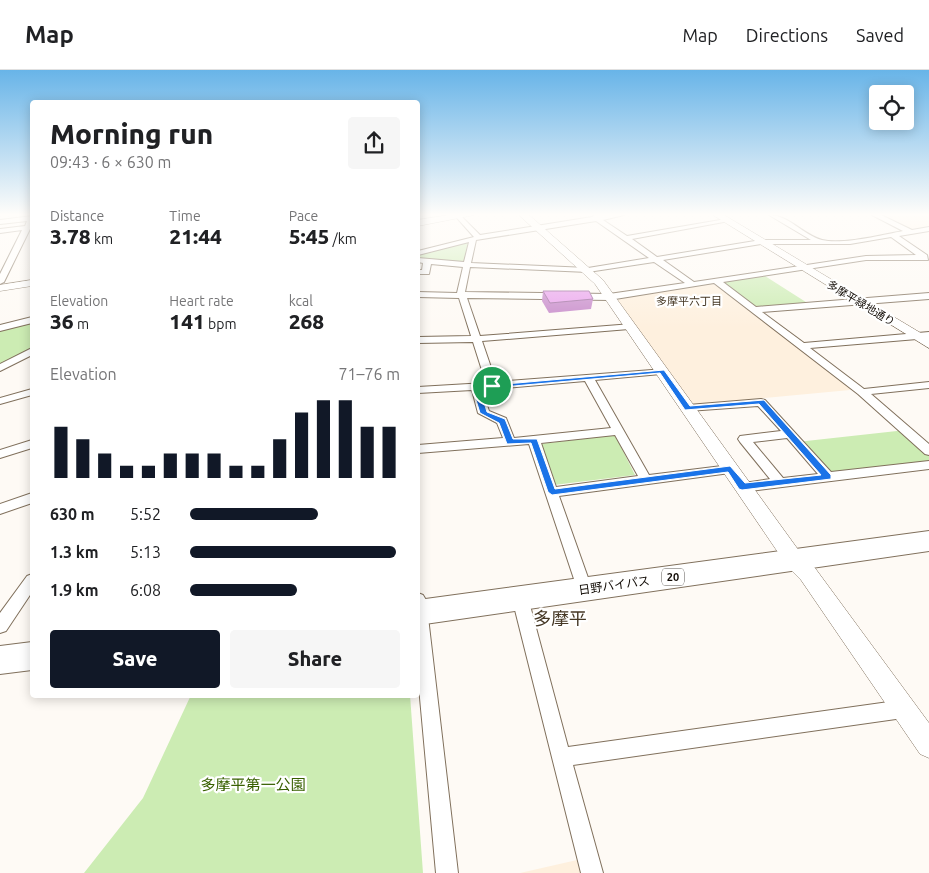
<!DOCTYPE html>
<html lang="en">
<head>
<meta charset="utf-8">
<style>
	:root { --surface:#fff; --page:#f6f6f6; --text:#202124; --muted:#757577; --line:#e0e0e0; --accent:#111827 }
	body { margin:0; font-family:Ubuntu,"Noto Sans JP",sans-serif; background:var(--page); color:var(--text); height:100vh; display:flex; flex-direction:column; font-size:19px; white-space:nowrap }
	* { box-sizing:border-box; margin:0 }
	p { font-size:16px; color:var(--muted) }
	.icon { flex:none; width:28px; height:28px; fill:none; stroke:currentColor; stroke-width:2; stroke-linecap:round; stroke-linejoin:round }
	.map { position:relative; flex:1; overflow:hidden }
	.side { position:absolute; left:30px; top:30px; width:390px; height:598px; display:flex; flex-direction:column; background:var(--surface); border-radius:5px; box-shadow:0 2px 12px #0003 }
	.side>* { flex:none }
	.fabs { position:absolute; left:869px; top:15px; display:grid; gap:10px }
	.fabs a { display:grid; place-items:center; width:45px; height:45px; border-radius:5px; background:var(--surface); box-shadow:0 2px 12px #0003; font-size:25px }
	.pin { position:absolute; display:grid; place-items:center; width:42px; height:42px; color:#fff; margin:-21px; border:2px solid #fff; border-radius:50%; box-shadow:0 1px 5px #0007 }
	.round { display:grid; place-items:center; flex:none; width:52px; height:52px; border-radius:5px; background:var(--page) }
	.head { display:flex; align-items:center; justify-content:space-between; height:85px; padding:0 20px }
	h1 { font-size:28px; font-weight:800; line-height:38px }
	.stats { display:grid; grid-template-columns:repeat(3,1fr); gap:8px; height:85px; padding:5px 20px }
	.stats div { display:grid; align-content:center }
	.stats b { font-size:21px; font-weight:800 }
	.stats small { font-size:14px; font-weight:400 }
	.stats p { font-size:14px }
	.chart { height:140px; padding:10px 20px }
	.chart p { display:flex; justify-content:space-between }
	.chart svg { width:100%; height:90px; margin-top:5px; stroke:var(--accent); stroke-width:6 }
	.button { display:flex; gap:10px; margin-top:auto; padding:10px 20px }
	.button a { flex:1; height:58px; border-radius:5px; background:var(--accent); color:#fff; font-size:20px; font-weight:800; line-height:58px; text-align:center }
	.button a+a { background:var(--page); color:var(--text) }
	ul { padding:0 20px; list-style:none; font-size:16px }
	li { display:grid; grid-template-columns:80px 60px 1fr; align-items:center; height:38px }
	li i { height:12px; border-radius:6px; background:var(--accent) }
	header { display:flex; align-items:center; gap:30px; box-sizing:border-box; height:70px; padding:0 25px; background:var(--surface); border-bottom:1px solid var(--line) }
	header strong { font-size:24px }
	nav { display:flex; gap:28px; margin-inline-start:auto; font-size:18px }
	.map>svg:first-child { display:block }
	.built { fill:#fef0de }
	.green { fill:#ccecb3 }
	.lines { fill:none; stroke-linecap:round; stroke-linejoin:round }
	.street-casing { stroke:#80705c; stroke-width:2 }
	.secondary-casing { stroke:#80705c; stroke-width:1 }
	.highway-casing { stroke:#80705c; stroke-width:2 }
	.street { fill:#fff; fill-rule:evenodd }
	.secondary { fill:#fff; fill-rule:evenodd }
	.highway { fill:#fff; fill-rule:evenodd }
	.wall { fill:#c98ecc }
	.building { fill:#eaa5ed; stroke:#a474a6 }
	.route { fill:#1a73e8; stroke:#fff; fill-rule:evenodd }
	.labels { text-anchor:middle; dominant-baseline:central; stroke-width:4.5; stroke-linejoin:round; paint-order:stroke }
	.far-neighbourhood-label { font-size:11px; fill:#453724; stroke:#fff }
	.far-street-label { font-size:11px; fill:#110b05; stroke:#fff }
	.shield { fill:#fff; stroke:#585450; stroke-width:1 }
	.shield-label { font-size:11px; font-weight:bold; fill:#110b05 }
	.street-label { font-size:12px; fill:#110b05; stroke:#fff }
	.near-park-label { font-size:15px; fill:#386000; stroke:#fff }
	.near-quarter-label { font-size:18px; fill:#453724; stroke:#fff }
</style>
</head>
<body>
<header>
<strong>Map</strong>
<nav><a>Map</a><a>Directions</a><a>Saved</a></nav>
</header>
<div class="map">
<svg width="929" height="803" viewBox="0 0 929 803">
	<rect width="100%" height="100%" fill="#fefaf5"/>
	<path class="built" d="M878 145H929V158L909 159Z
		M712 214 718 216 852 317 850 320 691 335 617 231 620 228Z
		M577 790 580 803H520Z"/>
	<path class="green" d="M468 172 464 193 418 188V184Z
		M765 206 809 234 760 240 722 212Z
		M32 250V281L0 298V258Z
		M906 360 929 381V395L828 407 797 372Z
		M615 365 635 405 554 415 540 374Z
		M191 625H410L423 803H84L143 728Z"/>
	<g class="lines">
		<defs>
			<path id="street" d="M594 145H624L603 150 627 166 726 149 729 151 632 169 657 187 761 170H811L769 145C789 145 803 165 822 170 842 175 882 165 903 161L872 145H881L912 160 929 157V161L899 166 927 185 928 190H866L723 212 756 237 929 223V229L762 242 804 273 929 262V268L810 278 864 319 929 312V318L871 324 929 374V385L925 384 858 324 714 213 609 230 467 228 480 266 632 254V258L629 259 482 271 496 312 665 299 666 301 661 304 595 310 649 405 730 395 736 399 730 403 559 426 592 519 589 524 584 526 579 524 529 374 418 383V375L503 368 497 353 478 343 472 320 418 323V317L486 313 473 272 418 273V267L471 266 459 228 418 227V222L457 223 463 197 431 194 429 204H418V200H422L423 193 418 192V188L464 192 469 172 418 185V181L474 167 457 148 458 145 461 146 480 165 592 147ZM596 151 649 188 588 198 471 193 476 170ZM891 167 916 185 866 186 694 212 663 190 761 174H850ZM654 192 685 213 609 224 465 222 470 197 588 202ZM585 311 611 358 514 368 506 348 489 341 482 320ZM615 365 638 406 556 417 541 373Z
				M32 146V159H30L4 212 0 214V204L22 160 0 163V159L25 156 27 151 0 154V150Z
				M32 247V253L0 261V255Z
				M32 278V285L0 301V294Z
				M32 319V325L0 334V328Z
				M761 329 765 330 831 402 929 391V399L742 422 737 420 736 417 737 414 770 409 740 372 738 369 740 366 781 361 758 336 688 341 682 338 688 335ZM787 368 818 404 783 408 753 372Z
				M32 370V378L0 388V380Z
				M32 423V433L0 444V434Z
				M32 504V522L6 561 0 563V543L27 506Z
				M520 521 525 523 528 528 568 677 903 630 909 633 912 639 909 645 903 648 573 695 603 803H581L512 528 515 523Z
				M418 523 423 525 426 530 458 803H436L418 606Z"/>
			<path id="secondary" d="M449 145H474L418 156V150Z
				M519 145H529L603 210 802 485 815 498 929 653V688L920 684 801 510 788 497 595 214Z
				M713 145H724L929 268V278Z
				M32 210V216L0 221V215Z"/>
			<path id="highway" d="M929 461V481L418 555V530Z
				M32 572V600L0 604V576Z"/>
		</defs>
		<use href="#street" class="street-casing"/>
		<use href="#secondary" class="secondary-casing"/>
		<use href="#highway" class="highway-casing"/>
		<use href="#street" class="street"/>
		<use href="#secondary" class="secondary"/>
		<use href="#highway" class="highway"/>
	</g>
	<path class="wall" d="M543 221 593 229 591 239 549 243 542 231Z"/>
	<path class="building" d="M543 221H589L593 229 550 233Z"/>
	<linearGradient id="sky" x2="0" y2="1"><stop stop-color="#68b4e8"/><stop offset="0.56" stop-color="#fffdfa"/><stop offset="1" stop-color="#fffdfa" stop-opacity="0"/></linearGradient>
	<rect width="929" height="258" fill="url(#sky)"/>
	<path class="route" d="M664 300 690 336 764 330 831 405V409L742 420 739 419 728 402 552 425 548 422 531 373 507 374 499 353 480 343 472 317ZM660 303 685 340 759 334 821 405 745 413 730 396 555 419 537 369H513L505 349 487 342 480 319Z"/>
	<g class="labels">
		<g class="far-neighbourhood-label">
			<text x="689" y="231">多摩平六丁目</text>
		</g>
		<g class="far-street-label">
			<text transform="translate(861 233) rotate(31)">多摩平緑地通り</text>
		</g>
		<rect class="shield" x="662" y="498.5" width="22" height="17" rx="4"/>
		<g class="shield-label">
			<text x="673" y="507">20</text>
		</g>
		<g class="street-label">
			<text transform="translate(614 515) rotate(-8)">日野バイパス</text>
		</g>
		<g class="near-park-label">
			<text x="253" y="714">多摩平第一公園</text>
		</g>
		<g class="near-quarter-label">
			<text x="560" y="548">多摩平</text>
		</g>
	</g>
</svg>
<div class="fabs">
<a><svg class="icon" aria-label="locate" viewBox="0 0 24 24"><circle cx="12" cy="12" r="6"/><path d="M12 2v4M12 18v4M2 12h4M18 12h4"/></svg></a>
</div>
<div class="pin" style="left:492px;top:316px;background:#1e9e55"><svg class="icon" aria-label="arrive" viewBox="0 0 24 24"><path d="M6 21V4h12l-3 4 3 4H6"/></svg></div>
<section class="side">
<div class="head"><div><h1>Morning run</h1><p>09:43 · 6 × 630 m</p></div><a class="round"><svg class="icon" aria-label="share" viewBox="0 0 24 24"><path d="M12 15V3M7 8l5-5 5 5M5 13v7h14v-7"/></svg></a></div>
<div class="stats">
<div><p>Distance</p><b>3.78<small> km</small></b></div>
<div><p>Time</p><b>21:44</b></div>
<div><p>Pace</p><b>5:45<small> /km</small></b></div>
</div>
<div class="stats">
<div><p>Elevation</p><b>36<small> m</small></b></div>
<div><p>Heart rate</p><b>141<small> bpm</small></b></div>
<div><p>kcal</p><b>268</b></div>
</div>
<div class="chart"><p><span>Elevation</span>71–76 m</p>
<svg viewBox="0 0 160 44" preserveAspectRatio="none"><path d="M5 44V19M15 44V25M25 44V32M35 44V38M45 44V38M55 44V32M65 44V32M75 44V32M85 44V38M95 44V38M105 44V25M115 44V12M125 44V6M135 44V6M145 44V19M155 44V19"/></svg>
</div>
<ul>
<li><b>630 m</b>5:52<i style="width:61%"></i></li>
<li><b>1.3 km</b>5:13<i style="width:98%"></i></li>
<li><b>1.9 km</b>6:08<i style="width:51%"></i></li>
</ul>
<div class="button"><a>Save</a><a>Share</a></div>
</section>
</div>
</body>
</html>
